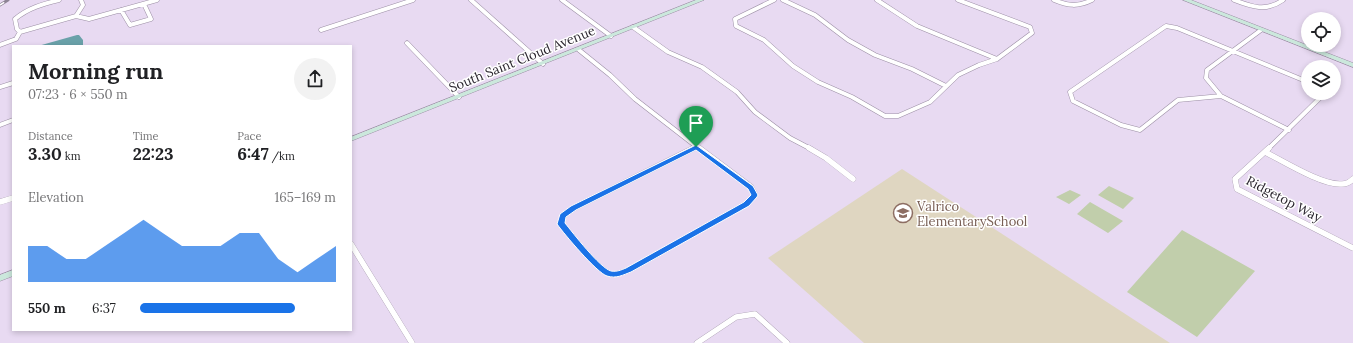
<!DOCTYPE html>
<html lang="en">
<head>
<meta charset="utf-8">
<style>
	:root { --surface:#fff; --page:#f2f2f2; --text:#202124; --muted:#757577; --accent:#1a73e8 }
	body { margin:0; font-family:Lora,serif; background:var(--page); color:var(--text); height:100vh; display:flex; flex-direction:column; font-size:15px; white-space:nowrap }
	* { box-sizing:border-box; margin:0 }
	p { font-size:13px; color:var(--muted) }
	.icon { flex:none; width:22px; height:22px; fill:none; stroke:currentColor; stroke-width:2; stroke-linecap:round; stroke-linejoin:round }
	.map { position:relative; flex:1; overflow:hidden }
	.side { position:absolute; left:12px; top:45px; width:340px; height:286px; display:flex; flex-direction:column; background:var(--surface); border-radius:0px; box-shadow:0 2px 6px #0003 }
	.side>* { flex:none }
	.controls { position:absolute; left:1301px; top:12px; display:grid; gap:8px }
	.controls a { display:grid; place-items:center; width:40px; height:40px; border-radius:50%; background:var(--surface); box-shadow:0 2px 6px #0003; font-size:20px }
	.pin { position:absolute; display:grid; place-items:center; width:34px; height:34px; color:#fff; margin:-41px -17px; border-radius:50% 50% 50% 0; rotate:-45deg; box-shadow:0 0 4px #0007 }
	.pin .icon { rotate:45deg }
	.round { display:grid; place-items:center; flex:none; width:42px; height:42px; border-radius:21px; background:var(--page) }
	.headline { display:flex; align-items:center; justify-content:space-between; height:68px; padding:0 16px }
	h1 { font-size:22px; font-weight:700; line-height:30px }
	.stats { display:grid; grid-template-columns:repeat(3,1fr); gap:6px; height:68px; padding:4px 16px }
	.stats div { display:grid; align-content:center }
	.stats b { font-size:17px; font-weight:700 }
	.stats small { font-size:11px; font-weight:400 }
	.stats p { font-size:11px }
	.chart { height:112px; padding:8px 16px }
	.chart p { display:flex; justify-content:space-between }
	.chart svg { width:100%; height:72px; margin-top:4px; fill:var(--accent); opacity:.7 }
	ul { padding:0 16px; list-style:none; font-size:13px }
	li { display:grid; grid-template-columns:64px 48px 1fr; align-items:center; height:30px }
	li i { height:10px; border-radius:5px; background:var(--accent) }
	.map>svg:first-child { display:block }
	.education { fill:#dfd6c1 }
	.green { fill:#c1ceab }
	.water { fill:#6aa1a9 }
	.lines { fill:none; stroke-linecap:round; stroke-linejoin:round }
	.street-far1-casing { stroke:#9c8fa5; stroke-width:5 }
	.street-casing { stroke:#9c8fa5; stroke-width:6 }
	.secondary-casing { stroke:#9c8fa5; stroke-width:1 }
	.street-far1 { stroke:#fff; stroke-width:4 }
	.street { stroke:#fff; stroke-width:5.5 }
	.secondary { fill:#cbe8dc; fill-rule:evenodd }
	.rail-casing { stroke:#8e8595; stroke-width:3 }
	.rail { stroke:#fff; stroke-width:1.5; stroke-dasharray:5; stroke-linecap:butt }
	.route { fill:#1a73e8; stroke:#fff; fill-rule:evenodd }
	.labels { text-anchor:middle; dominant-baseline:central; stroke-width:3; stroke-linejoin:round; paint-order:stroke }
	.street-label { font-size:13px; fill:#2a252e; stroke:#fff }
	.education-label { font-size:13px; fill:#785e54; stroke:#fff; text-anchor:start }
</style>
</head>
<body>
<div class="map">
<svg width="1353" height="343" viewBox="0 0 1353 343">
	<rect width="100%" height="100%" fill="#e8daf2"/>
	<path class="education" d="M902 169 1170 343H864L768 258Z"/>
	<path class="green" d="M1109 186 1134 198 1123 209 1098 195Z
		M1070 190 1081 195 1069 204 1056 197Z
		M1090 202 1123 221 1108 233 1077 214Z
		M1182 230 1255 271 1197 337 1127 292Z"/>
	<path class="water" d="M77 35H79L83 40V46H38Z"/>
	<g class="lines">
		<defs>
			<path id="street-far1" d="M471 0 543 64
				M562 0 611 36
				M774 0 735 19 736 26 764 40 793 66 818 82 852 97 885 116H898L930 102 958 75 979 65 997 59 1032 33 1030 27 958 0
				M783 0 815 15 848 40 875 55 912 69 946 86
				M877 0 917 26 997 59
				M1054 0C1068 6 1078 7 1092 0
				M1234 0C1252 7 1266 12 1283 0
				M121 10 130 25 151 19 144 4
				M76 16 83 5 81 0
				M633 27 668 52 702 67 737 92 755 112 790 138 811 149
				M321 30 413 0
				M1261 30 1207 70 1206 78 1221 96 1289 130
				M20 32 17 29 15 19C28 8 43 4 59 0
				M407 43 459 97
				M0 45 16 39 20 32 76 16 89 19 157 0
				M579 50 610 75 635 99 697 147
				M0 87 13 83
				M1221 96 1178 100 1140 130 1121 125 1073 101 1070 92 1166 26 1177 28 1308 82
				M0 125 13 120
				M692 149 697 147 700 149
				M1268 149 1324 94 1323 93"/>
			<path id="street" d="M694 148 574 208 565 214 561 221 563 226C573 237 598 271 611 274 617 275 624 272 629 270L746 204 755 195 751 187 699 148
				M809 148 826 158 853 179
				M1269 148 1235 179 1237 189 1353 248
				M1265 152C1283 161 1323 186 1342 184 1346 184 1350 182 1353 179
				M0 202 13 198
				M351 244 412 343
				M697 343 736 317 755 314 787 343"/>
			<path id="secondary" d="M696 0H704L351 141V137Z
				M1183 0H1191L1353 63V67Z
				M13 270V276L0 281V275Z"/>
		</defs>
		<use href="#street-far1" class="street-far1-casing"/>
		<use href="#street" class="street-casing"/>
		<use href="#secondary" class="secondary-casing"/>
		<use href="#street-far1" class="street-far1"/>
		<use href="#street" class="street"/>
		<use href="#secondary" class="secondary"/>
		<defs>
			<path id="rail" d="M0 5 8 0"/>
		</defs>
		<use href="#rail" class="rail-casing"/>
		<use href="#rail" class="rail"/>
	</g>
	<path class="route" d="M696 145 753 186 758 195 757 197 749 206 631 272C623 275 616 279 607 276 597 273 564 234 557 224L560 214 571 206ZM696 150 748 189 751 195 744 202 626 268C621 270 617 272 611 271 600 268 573 233 565 223L566 217 576 210Z"/>
	<defs>
		<symbol id="school-ring" viewBox="-11 -11 22 22"><circle r="9.5" fill="#fff" stroke="#8d6e63" stroke-width="1.5"/><path d="M0-5L7-2L0 1L-7-2ZM-4 1L0 2.5L4 1V4Q0 6-4 4Z" fill="#8d6e63"/></symbol>
	</defs>
	<g fill-rule="evenodd">
		<use href="#school-ring" x="892" y="202" width="22" height="22"/>
	</g>
	<g class="labels">
		<g class="street-label">
			<text transform="translate(522 59) rotate(-22)">South Saint Cloud Avenue</text>
			<text transform="translate(1284 199) rotate(28)">Ridgetop Way</text>
		</g>
		<g class="education-label">
			<text x="917" y="206">Valrico<tspan x="917" dy="15">ElementarySchool</tspan></text>
		</g>
	</g>
</svg>
<div class="controls">
<a><svg class="icon" aria-label="locate" viewBox="0 0 24 24"><circle cx="12" cy="12" r="6"/><path d="M12 2v4M12 18v4M2 12h4M18 12h4"/></svg></a>
<a><svg class="icon" aria-label="layers" viewBox="0 0 24 24"><path d="M12 4l9 5-9 5-9-5zM3 14l9 5 9-5"/></svg></a>
</div>
<div class="pin" style="left:696px;top:147px;background:#1e9e55"><svg class="icon" aria-label="arrive" viewBox="0 0 24 24"><path d="M6 21V4h12l-3 4 3 4H6"/></svg></div>
<section class="side">
<div class="headline"><div><h1>Morning run</h1><p>07:23 · 6 × 550 m</p></div><a class="round"><svg class="icon" aria-label="share" viewBox="0 0 24 24"><path d="M12 15V3M7 8l5-5 5 5M5 13v7h14v-7"/></svg></a></div>
<div class="stats">
<div><p>Distance</p><b>3.30<small> km</small></b></div>
<div><p>Time</p><b>22:23</b></div>
<div><p>Pace</p><b>6:47<small> /km</small></b></div>
</div>
<div class="chart"><p><span>Elevation</span>165–169 m</p>
<svg viewBox="0 0 160 44" preserveAspectRatio="none"><path d="M0 44V22L10 22L20 30L30 30L40 22L50 14L60 6L70 14L80 22L90 22L100 22L110 14L120 14L130 30L140 38L150 30L160 22V44z"/></svg>
</div>
<ul>
<li><b>550 m</b>6:37<i style="width:79%"></i></li>
</ul>
</section>
</div>
</body>
</html>
